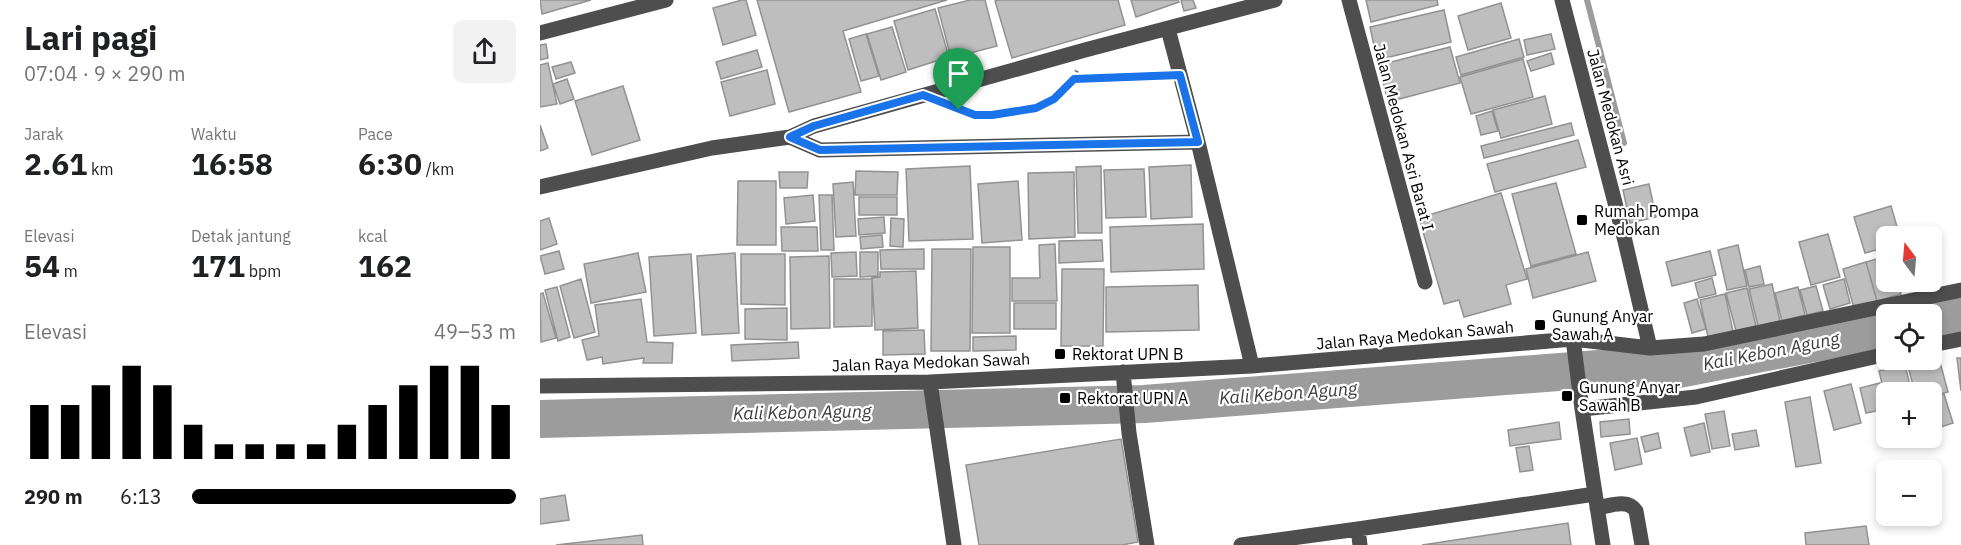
<!DOCTYPE html>
<html lang="id">
<head>
<meta charset="utf-8">
<style>
	:root { --surface:#fff; --page:#f2f2f2; --text:#202124; --muted:#757577; --accent:#000 }
	body { margin:0; font-family:"IBM Plex Sans",sans-serif; background:var(--page); color:var(--text); height:100vh; display:flex; flex-direction:column; font-size:22px; white-space:nowrap }
	* { box-sizing:border-box; margin:0 }
	p { font-size:20px; color:var(--muted) }
	.icon { flex:none; width:33px; height:33px; fill:none; stroke:currentColor; stroke-width:2; stroke-linecap:round; stroke-linejoin:round }
	.map { position:relative; flex:1; overflow:hidden }
	.details { display:flex; flex-direction:column; background:var(--surface); width:540px }
	.details>* { flex:none }
	.needle { width:39px; rotate:344deg }
	.fabs { position:absolute; left:1336px; top:226px; display:grid; gap:12px }
	.fabs a { display:grid; place-items:center; width:66px; height:66px; border-radius:9px; background:var(--surface); box-shadow:0 3px 9px #0003; font-size:30px }
	.pin { position:absolute; display:grid; place-items:center; width:51px; height:51px; color:#fff; margin:-62px -26px; border-radius:50% 50% 50% 0; rotate:-45deg; box-shadow:0 0 6px #0007 }
	.pin .icon { rotate:45deg }
	.round { display:grid; place-items:center; flex:none; width:63px; height:63px; border-radius:9px; background:var(--page) }
	.summary { display:flex; align-items:center; justify-content:space-between; height:102px; padding:0 24px }
	h1 { font-size:33px; font-weight:700; line-height:45px }
	.metrics { display:grid; grid-template-columns:repeat(3,1fr); gap:9px; height:102px; padding:6px 24px }
	.metrics div { display:grid; align-content:center }
	.metrics b { font-size:30px; font-weight:700 }
	.metrics small { font-size:16px; font-weight:400 }
	.metrics p { font-size:16px }
	.chart { height:168px; padding:12px 24px }
	.chart p { display:flex; justify-content:space-between }
	.chart svg { width:100%; height:108px; margin-top:6px; stroke:var(--accent); stroke-width:6 }
	ul { padding:0 24px; list-style:none; font-size:20px }
	li { display:grid; grid-template-columns:96px 72px 1fr; align-items:center; height:45px }
	li i { height:15px; border-radius:8px; background:var(--accent) }
	main { display:flex; flex:1; min-height:0 }
	.map>svg:first-child { display:block }
	.lines { fill:none; stroke-linecap:round; stroke-linejoin:round }
	.stream { stroke:#9c9c9c; stroke-width:6 }
	.river { stroke:#9c9c9c; stroke-width:38 }
	.building { fill:#bebebe; stroke:#929292; stroke-width:1.5 }
	.path { stroke:#707070; stroke-width:4; stroke-dasharray:1.5 3; stroke-linecap:butt }
	.minor { stroke:#4e4e4e; stroke-width:15 }
	.route-casing { stroke:#fff; stroke-width:12 }
	.route { stroke:#1a73e8; stroke-width:8 }
	.poi-dot { fill:#000; stroke:#fff; stroke-width:2 }
	.labels { text-anchor:middle; dominant-baseline:central; stroke-width:4.5; stroke-linejoin:round; paint-order:stroke }
	.street-label { font-size:16px; fill:#000; stroke:#fff }
	.poi-label { font-size:16px; fill:#000; stroke:#fff; text-anchor:start }
	.water-label { font-size:18px; font-style:italic; fill:#3d3d3d; stroke:#fff }
</style>
</head>
<body>
<main>
<section class="details">
<div class="summary"><div><h1>Lari pagi</h1><p>07:04 · 9 × 290 m</p></div><a class="round"><svg class="icon" aria-label="share" viewBox="0 0 24 24"><path d="M12 15V3M7 8l5-5 5 5M5 13v7h14v-7"/></svg></a></div>
<div class="metrics">
<div><p>Jarak</p><b>2.61<small> km</small></b></div>
<div><p>Waktu</p><b>16:58</b></div>
<div><p>Pace</p><b>6:30<small> /km</small></b></div>
</div>
<div class="metrics">
<div><p>Elevasi</p><b>54<small> m</small></b></div>
<div><p>Detak jantung</p><b>171<small> bpm</small></b></div>
<div><p>kcal</p><b>162</b></div>
</div>
<div class="chart"><p><span>Elevasi</span>49–53 m</p>
<svg viewBox="0 0 160 44" preserveAspectRatio="none"><path d="M5 44V22M15 44V22M25 44V14M35 44V6M45 44V14M55 44V30M65 44V38M75 44V38M85 44V38M95 44V38M105 44V30M115 44V22M125 44V14M135 44V6M145 44V6M155 44V22"/></svg>
</div>
<ul>
<li><b>290 m</b>6:13<i style="width:100%"></i></li>
</ul>
</section>
<div class="map">
<svg width="1421" height="545" viewBox="0 0 1421 545">
	<rect width="100%" height="100%" fill="#fff"/>
	<g class="lines">
		<path class="stream" d="M1047 0 1084 143"/>
		<path class="river" d="M1392 319 1421 313
			M0 419 604 404 1084 367 1133 370 1347 329"/>
	</g>
	<path class="building" d="M0 0H51L2 14Z
		M202 0H206L216 35 183 45 173 8Z
		M217 0H407L303 31 321 92 249 112Z
		M430 0H445L457 46 411 58 398 8Z
		M458 0H578L585 25 472 58 455 1Z
		M591 0H638L639 2 596 17Z
		M641 0H653L656 8 644 11Z
		M826 0H897L898 5 831 22Z
		M961 3 971 38 928 50 918 16Z
		M395 9 409 57 368 70 354 21Z
		M904 10 911 42 837 60 830 27Z
		M352 27 366 72 341 80 327 34Z
		M326 34 339 76 321 81 309 39Z
		M1011 34 1015 49 987 55 984 40Z
		M979 39 984 57 921 75 916 57Z
		M6 44 8 58 0 60V45Z
		M910 47 920 83 848 102 839 65Z
		M217 50 222 67 181 79 176 62Z
		M1011 53 1014 64 991 71 987 61Z
		M983 59 993 97 931 114 920 77Z
		M31 62 35 73 16 79 12 67Z
		M8 63 17 104 0 107V65Z
		M227 70 235 104 190 116 181 82Z
		M27 79 34 99 20 104 13 84Z
		M83 86 100 140 52 155 35 101Z
		M1005 96 1012 124 961 138 953 110Z
		M952 111 958 131 941 135 936 116Z
		M1031 123 1034 135 944 158 941 146Z
		M0 125 8 148 0 151Z
		M1038 140 1046 167 955 192 947 164Z
		M651 165 652 217 611 219 609 167Z
		M430 166 433 239 369 241 366 169Z
		M561 166 562 233H538L536 167Z
		M604 169 606 217 566 218 564 170Z
		M316 171 358 172 357 195H315Z
		M239 172H268L267 188H240Z
		M534 172 535 237 489 239 488 173Z
		M198 181H236V245H197Z
		M478 181 482 240 442 243 438 184Z
		M313 182 316 236 296 237 293 184Z
		M1016 183 1036 254 991 266 972 194Z
		M1109 184 1116 217 1090 223 1083 190Z
		M961 193 987 279 966 285 971 304 924 317 919 300 904 304 879 218Z
		M273 195 275 221 246 224 244 198Z
		M279 195H292L294 250H281Z
		M319 197H357V215H319Z
		M1351 206 1360 237H1347V247L1325 253 1314 217Z
		M344 217 345 233 319 235 318 219Z
		M9 218 17 244 0 250V221Z
		M351 218 364 219 363 247 350 246Z
		M663 224 664 269 571 272 570 227Z
		M241 227H277L278 251H242Z
		M1288 234 1300 277 1271 285 1259 242Z
		M342 235 343 247 321 249 320 237Z
		M562 240 563 261 519 263V241Z
		M515 244 517 301H472V278H500L499 245Z
		M1198 245 1207 286 1187 290 1178 250Z
		M433 247H470V333H432Z
		M384 249V269H341L340 250Z
		M392 249H431L430 351H391Z
		M19 251 24 269 5 274 0 256Z
		M1170 251 1176 275 1132 286 1126 262Z
		M316 252 317 276 292 277 291 253Z
		M320 252H338V276L320 277Z
		M1048 252 1056 281 993 298 986 269Z
		M98 253 106 292 51 303 44 264Z
		M195 253 199 333 162 335 157 256Z
		M151 254 156 333 114 336 109 257Z
		M201 254H245V305L201 304Z
		M289 256 290 328 251 329 250 257Z
		M1347 256V282H1358L1361 294 1337 301 1326 262Z
		M1326 262 1337 301 1314 308 1303 269Z
		M1220 266 1224 284 1209 287 1205 270Z
		M522 269H564L563 346H521Z
		M376 271 378 328 335 330 332 278 340 277V272Z
		M1172 278 1176 294 1159 298 1155 283Z
		M41 279 55 332 34 338 20 286Z
		M294 279H332V326L294 327Z
		M1304 279 1310 303 1290 309 1283 285Z
		M1232 284 1240 321 1218 326 1209 289Z
		M658 285 659 330 566 332V287Z
		M1276 286 1283 311 1267 315 1260 290Z
		M17 287 30 337 18 341 5 290Z
		M1258 287 1265 315 1242 321 1235 293Z
		M1207 288 1216 326 1196 331 1186 293Z
		M3 293 16 338 1 342 0 294Z
		M1185 294 1193 331 1168 337 1160 300Z
		M101 299 107 342 133 343 132 363H103L104 358 63 364 62 357 47 360 42 340 59 336 55 305Z
		M1157 299 1166 329 1152 333 1144 303Z
		M474 303H516V329H474Z
		M247 308V340L205 339V309Z
		M384 330 385 354 343 355V331Z
		M476 336V350L433 351V337Z
		M258 342 259 358 192 361 191 345Z
		M1417 358H1421V391Z
		M1400 362 1408 392 1392 396V393H1375L1369 370Z
		M1365 365 1372 393H1347V404L1339 371Z
		M1340 383 1346 409 1326 413 1320 388Z
		M1311 384 1321 423 1294 430 1284 391Z
		M1404 394 1413 423 1392 430V398Z
		M1270 397 1281 463 1256 467 1245 402Z
		M1184 411 1190 446 1172 449 1165 414Z
		M1089 419 1090 434 1061 437 1060 422Z
		M1019 422 1021 439 970 446 968 430Z
		M1164 423 1170 452 1151 456 1144 428Z
		M1216 430 1219 446 1195 450 1192 434Z
		M1118 433 1121 448 1105 452 1101 437Z
		M1097 438 1102 464 1075 470 1070 443Z
		M581 439 598 542 582 545H439L426 465Z
		M989 446 993 470 980 472 976 448Z
		M25 495 29 520 0 524V499Z
		M1028 523 1031 545H882Z
		M1326 526 1329 545H1266L1265 533Z
		M102 535 103 545H16Z"/>
	<g class="lines">
		<path class="path" d="M534 79 625 76
			M409 106C417 109 427 113 435 115 446 116 457 114 468 112 499 107 525 101 538 68"/>
		<path class="minor" d="M809 0 885 282
			M1022 0 1085 241 1110 348
			M628 29 658 142 712 366
			M0 33 126 0
			M250 137 280 150 658 142
			M0 187 172 148 250 137 274 126 545 50 735 0
			M1033 339 1042 409 1156 397 1347 354
			M1392 345 1421 339
			M583 372 589 433 607 545
			M390 382 414 545
			M0 386 390 382 712 366 1033 339 1110 348 1164 344 1421 290
			M1042 409 1063 545
			M1057 508C1069 506 1088 498 1096 511L1102 545
			M818 529 1055 494
			M701 545 818 529 820 545"/>
	</g>
	<g class="lines">
		<defs>
			<path id="route" d="M640 75 658 142 280 150 250 137 274 126 383 95 435 115H452L496 108 514 99 534 79Z"/>
		</defs>
		<use href="#route" class="route-casing"/>
		<use href="#route" class="route"/>
	</g>
	<g class="poi-dot">
		<rect x="1036" y="214" width="12" height="12" rx="3"/>
		<rect x="994" y="319" width="12" height="12" rx="3"/>
		<rect x="514" y="348" width="12" height="12" rx="3"/>
		<rect x="1021" y="390" width="12" height="12" rx="3"/>
		<rect x="519" y="392" width="12" height="12" rx="3"/>
	</g>
	<g class="labels">
		<g class="street-label">
			<text transform="translate(1071 117) rotate(75)">Jalan Medokan Asri</text>
			<text transform="translate(864 137) rotate(75)">Jalan Medokan Asri Barat I</text>
			<text transform="translate(875 335) rotate(-5)">Jalan Raya Medokan Sawah</text>
			<text transform="translate(391 362) rotate(-2)">Jalan Raya Medokan Sawah</text>
		</g>
		<g class="poi-label">
			<text x="1054" y="211">Rumah Pompa<tspan x="1054" dy="18">Medokan</tspan></text>
			<text x="1012" y="316">Gunung Anyar<tspan x="1012" dy="18">Sawah A</tspan></text>
			<text x="532" y="354">Rektorat UPN B</text>
			<text x="1039" y="387">Gunung Anyar<tspan x="1039" dy="18">Sawah B</tspan></text>
			<text x="537" y="398">Rektorat UPN A</text>
		</g>
		<g class="water-label">
			<text transform="translate(1231 351) rotate(-11)">Kali Kebon Agung</text>
			<text transform="translate(748 393) rotate(-4)">Kali Kebon Agung</text>
			<text transform="translate(262 412) rotate(-1)">Kali Kebon Agung</text>
		</g>
	</g>
</svg>
<div class="fabs">
<a><svg class="needle" viewBox="-14 -14 28 28"><path d="M0-13l5 13h-10z" fill="#e53935"/><path d="M0 13l5-13h-10z" fill="#757577"/></svg></a>
<a><svg class="icon" aria-label="locate" viewBox="0 0 24 24"><circle cx="12" cy="12" r="6"/><path d="M12 2v4M12 18v4M2 12h4M18 12h4"/></svg></a>
<a>+</a>
<a>−</a>
</div>
<div class="pin" style="left:419px;top:110px;background:#1e9e55"><svg class="icon" aria-label="arrive" viewBox="0 0 24 24"><path d="M6 21V4h12l-3 4 3 4H6"/></svg></div>
</div>
</main>
</body>
</html>
